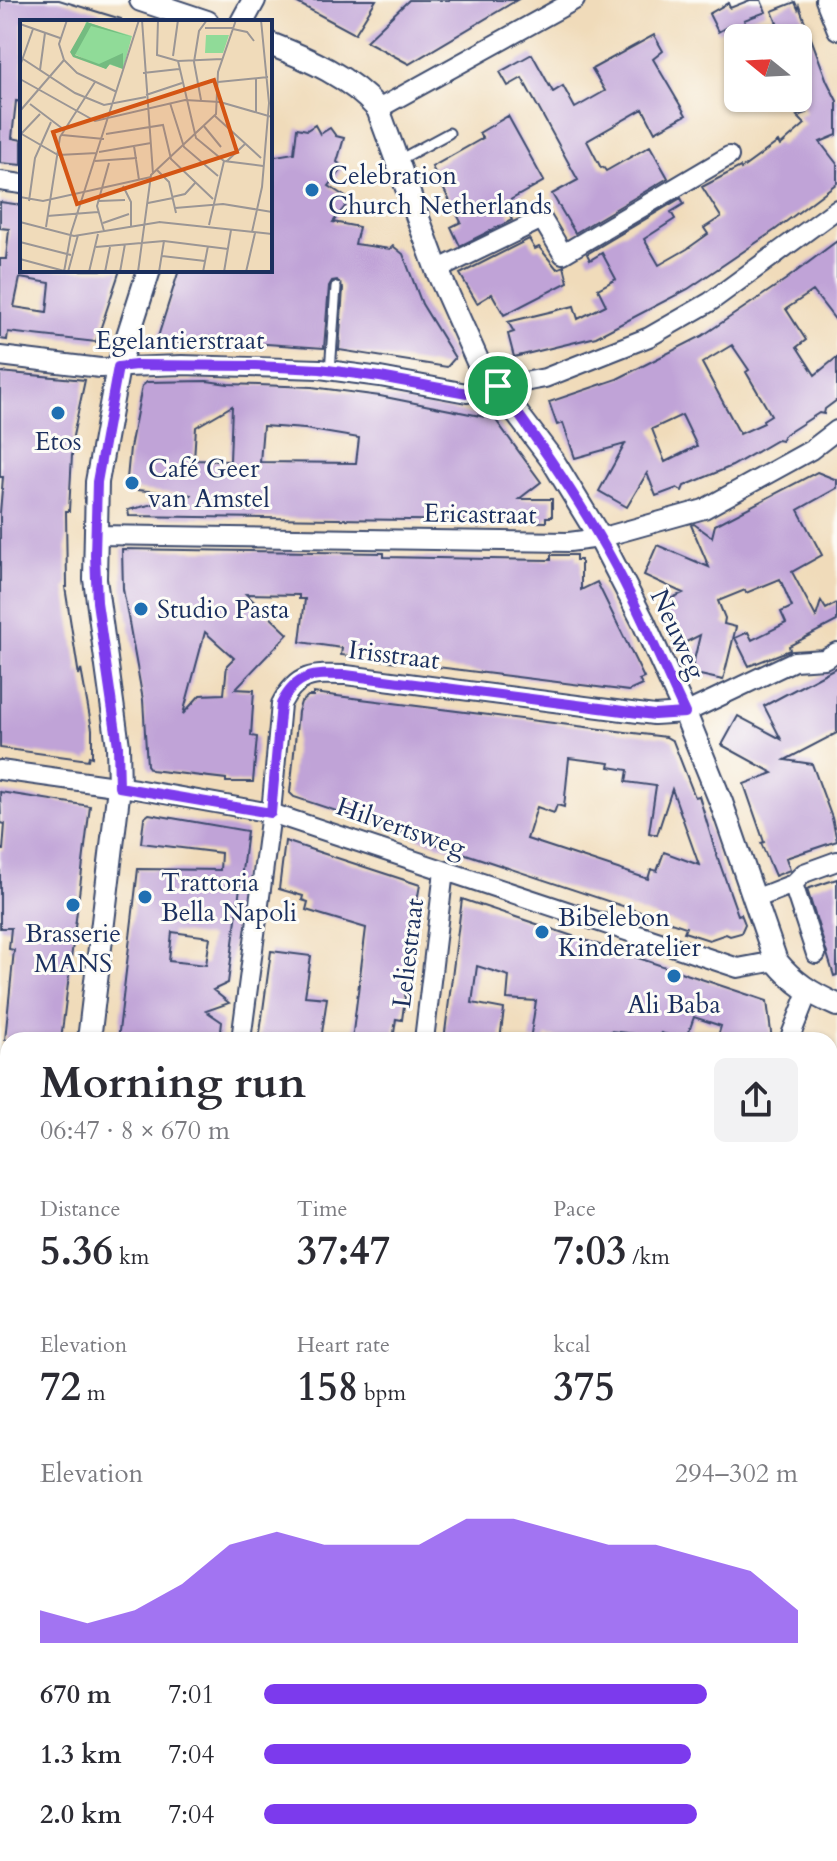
<!DOCTYPE html>
<html lang="en">
<head>
<meta charset="utf-8">
<style>
	:root { --surface:#fff; --page:#f2f2f3; --text:#2b2b33; --muted:#7c7c81; --accent:#7c3aed }
	body { margin:0; font-family:Cardo,serif; background:var(--page); color:var(--text); height:100vh; display:flex; flex-direction:column; font-size:30px; white-space:nowrap }
	* { box-sizing:border-box; margin:0 }
	p { font-size:26px; color:var(--muted) }
	.icon { flex:none; width:44px; height:44px; fill:none; stroke:currentColor; stroke-width:2; stroke-linecap:round; stroke-linejoin:round }
	.map { position:relative; flex:1; overflow:hidden }
	.drawer { position:absolute; left:0px; top:1032px; width:838px; height:830px; display:flex; flex-direction:column; background:var(--surface); border-radius:24px 24px 0 0; box-shadow:0 2px 6px #0004 }
	.drawer>* { flex:none }
	.needle { width:52px; rotate:288deg }
	.controls { position:absolute; left:724px; top:24px; display:grid; gap:16px }
	.controls a { display:grid; place-items:center; width:88px; height:88px; border-radius:12px; background:var(--surface); box-shadow:0 2px 6px #0004; font-size:40px }
	.pin { position:absolute; display:grid; place-items:center; width:68px; height:68px; color:#fff; margin:-34px; border:4px solid #fff; border-radius:50%; box-shadow:0 2px 8px #0007 }
	.round { display:grid; place-items:center; flex:none; width:84px; height:84px; border-radius:12px; background:var(--page) }
	.overview { display:flex; align-items:center; justify-content:space-between; height:136px; padding:0 40px }
	h1 { font-size:44px; font-weight:600; line-height:60px }
	.stats { display:grid; grid-template-columns:repeat(3,1fr); gap:12px; height:136px; padding:8px 40px }
	.stats div { display:grid; align-content:center }
	.stats b { font-size:40px; font-weight:600 }
	.stats small { font-size:22px; font-weight:400 }
	.stats p { font-size:22px }
	.chart { height:224px; padding:16px 40px }
	.chart p { display:flex; justify-content:space-between }
	.chart svg { width:100%; height:144px; margin-top:8px; fill:var(--accent); opacity:.7 }
	ul { padding:0 40px; list-style:none; font-size:26px }
	li { display:grid; grid-template-columns:128px 96px 1fr; align-items:center; height:60px }
	li i { height:20px; border-radius:10px; background:var(--accent) }
	.map>svg:first-child { display:block }
	.building { fill:#c0a3d7; fill-rule:evenodd }
	.lines { fill:none; stroke-linecap:round; stroke-linejoin:round }
	.service-casing { stroke:#3b496c; stroke-width:13 }
	.minor-casing { stroke:#3b496c; stroke-width:22 }
	.tertiary-casing { stroke:#3b496c; stroke-width:26 }
	.service { stroke:#fff; stroke-width:9 }
	.minor { stroke:#fff; stroke-width:18 }
	.tertiary { stroke:#fff; stroke-width:22 }
	.route-casing { stroke:#fff; stroke-width:16 }
	.route { stroke:#7c3aed; stroke-width:10 }
	.poi-dot { fill:#1f6fb2; stroke:#fdfcf7; stroke-width:3 }
	.labels { text-anchor:middle; dominant-baseline:central; stroke-width:6; stroke-linejoin:round; paint-order:stroke }
	.poi-label { font-size:26px; fill:#1b2f5e; stroke:#fdfcf7; text-anchor:start }
	.street-label { font-size:26px; fill:#1b2f5e; stroke:#fdfcf7 }
	.inset-road { fill:none; stroke:#9b9695; stroke-width:2 }
	.view { fill:#d45514; fill-opacity:0.15; stroke:#d45514; stroke-width:4 }
	.inset-edge { fill:none; stroke:#1b2f5e; stroke-width:4 }
</style>
</head>
<body>
<div class="map">
<svg width="837" height="1861" viewBox="0 0 837 1861">
	<rect width="100%" height="100%" fill="#fdfcf7"/>
	<filter id="ink" filterUnits="userSpaceOnUse"><feTurbulence type="fractalNoise" baseFrequency=".0125" numOctaves="2"/><feDisplacementMap in="SourceGraphic" scale="16" xChannelSelector="R" yChannelSelector="G"/><feConvolveMatrix kernelMatrix="1 2 1 2 8 2 1 2 1" color-interpolation-filters="sRGB"/></filter>
	<filter id="wash" filterUnits="userSpaceOnUse"><feTurbulence type="fractalNoise" baseFrequency=".006" numOctaves="4" result="noise"/><feDisplacementMap in="SourceGraphic" scale="32" xChannelSelector="R" yChannelSelector="G"/><feGaussianBlur stdDeviation="1.8" result="paint"/><feColorMatrix in="noise" values="0 0 0 0 0 0 0 0 0 0 0 0 0 0 0 0 0 1.4 0 .05"/><feComposite in="paint" operator="in"/></filter>
	<g filter="url(#wash)">
		<rect width="100%" height="100%" fill="#f0dbba"/>
		<g id="blocks">
			<path class="building" d="M0 0H59L121 19 120 22H22V102L16 101 12 138 22 140V165L0 163Z
				M292 0H376L355 34Z
				M409 0H517L409 64 366 41Z
				M750 0H761L766 12 744 20 751 38H733L729 26 718 32 709 14 728 3 730 8Z
				M795 2 798 9 799 6 827 81 837 101V135L820 142 837 164V183L775 230 688 289 596 337 514 357 508 334 514 332 508 322 574 306 578 319 606 305 598 289 616 279 602 253 590 260 587 254 681 198 684 204 671 212 675 219 644 239 659 265 687 249 708 234 704 228 721 217 702 187 740 167 741 169 778 142 780 146 805 124 797 116 806 113 798 92V38H783L772 11Z
				M654 35 663 51 653 59 686 115 655 132 643 109 587 141 601 168 603 167 606 171 650 146 668 178 575 233 552 194 578 180 522 78 508 86 500 72 532 54 553 92 563 86 575 108 605 91 592 69Z
				M508 116 544 181 505 203 512 220 460 246 451 227 461 222 432 167 483 138 479 133Z
				M315 125 320 134 330 128 336 136 344 138 337 162 344 167 329 186 350 200 333 222 359 227 355 244 390 249 393 246 403 254 422 304 455 358 447 367 339 350 343 288 337 280 332 281 329 286 324 348 223 341 161 344 157 340 179 270H270V202L274 185 270 184V157L294 153 297 128 307 130Z
				M0 202 22 205V270H120L96 342 8 332 7 340 0 339V259H6L9 229 0 228ZM20 278 50 283 47 312 14 307Z
				M529 239 535 249 539 247 557 269 564 266 568 282 504 315 492 294 477 303 460 274Z
				M837 241V322L813 291 786 309 806 340 797 347 815 375 837 357V400L825 409 824 414 819 413 783 436 782 441 777 440 732 466 684 486 682 491 677 488 656 496 647 473 627 507 599 491 625 444 575 458 563 423 557 425 549 402 617 379 702 336 785 280ZM732 345 749 370 746 372 771 415 763 420 764 423 740 434 702 363ZM682 415 697 446 665 462 652 429Z
				M0 372 85 380 73 436 69 511H66L67 587H65L79 676 81 669 92 729V757L89 756 88 760 0 748V513L3 477H0Z
				M207 381 228 384 312 387 380 396 495 419 541 482 519 499H552V517H546V522L129 516 128 510 192 495 126 489 130 448 142 386 147 382ZM232 406 230 461 194 460 196 427ZM263 426 305 429 359 438 356 463 260 462Z
				M817 472 837 480V488L798 510 822 555 792 572 816 617 821 601 826 609 837 603V621L789 646 790 650 749 666 735 638 748 632 752 640 786 623 781 612 792 607 780 579 746 593 745 590 718 601 725 618 724 624 736 627 723 680 691 673 700 635 674 648 675 634 666 623 659 604 683 593 644 575 657 545 709 567 691 525 694 524 712 537 715 525Z
				M122 549 384 553V557L489 559 551 560V555H576V560H581V590L597 582 644 678 639 680 642 685 629 691 341 655 342 648 300 642 305 599H299V595L246 594 288 634 235 689 254 690 251 736 257 737 253 782H226V779L151 770 147 765 143 700 123 589ZM205 632 234 658 227 665 224 694 200 695 183 714Z
				M837 667V733L785 760 812 764 832 818 837 841 786 858 790 870 775 876 761 843 764 842 744 784 773 773 722 745 738 716 781 739 764 706Z
				M313 693 666 737 673 741 695 797 699 796 715 850 738 915 741 914 745 924 741 933 730 936 726 934 709 940 684 932 686 927 294 797 290 793 298 712 301 702 308 696H313ZM569 758 610 763 609 767 628 770 626 782 656 786 649 833 657 835 672 789 699 865 664 852 657 871 651 869 648 879 527 839 537 807 554 813 557 805 564 807Z
				M0 792 90 806 61 1040H5L14 950 9 949 11 928H0V850H3L5 824 1 823Z
				M149 814 247 831 228 983 213 990 229 1003 206 1011 222 1022 220 1040H118L138 869 220 870 221 853 141 843 144 818ZM172 932 210 937 206 965 169 961Z
				M285 841 420 885 409 944 412 945 402 1020 396 1019 393 1040H352L366 928 306 910 308 902 302 900 303 896 279 889Z
				M837 879V975L834 976 807 889Z
				M462 899 767 1001 772 1040H717L721 1026 694 1017 686 1040 661 1033 660 1037 611 1031 610 1040H573L546 1036 545 1040H530L536 1001 507 999 509 976 477 966 472 1003 504 1009 500 1040H444Z
				M271 951 311 956 305 996 327 998 321 1040H259Z"/>
		</g>
	</g>
	<g filter="url(#ink)">
		<use href="#blocks" fill-opacity="0" stroke="#3b496c" stroke-width="2"/>
		<g class="lines">
			<defs>
				<path id="service" d="M399 160 449 133
					M330 371 336 287"/>
				<path id="minor" d="M825 0 837 30
					M378 109 575 0
					M0 181 22 184
					M437 270 542 219 563 254 729 156
					M0 356 100 368 182 365 320 369 380 377 467 393 545 378 649 337 710 302 837 209
					M95 535 569 542 600 538 704 509 811 450 837 430
					M0 770 136 789 271 813 738 968 776 961
					M793 884 816 954
					M755 899 793 884 804 873 837 861
					M241 1040 271 813 281 704C297 673 313 674 346 675L654 715 685 713 794 661 824 659 837 652
					M424 1040 444 871
					M792 1040 791 1035 808 992
					M830 1316 837 1317
					M830 1581 837 1585
					M0 1745 8 1744
					M147 1854 158 1861
					M273 1861 276 1854
					M737 1861 738 1854"/>
				<path id="tertiary" d="M141 0 207 22
					M242 22 254 0
					M270 44C309 59 350 77 378 109L437 270 478 362 553 461 600 538 643 621 685 713 721 802 776 961C794 983 812 994 837 1005
					M89 1040 119 787 118 746 95 579 97 482 118 367 149 270
					M0 1184 8 1189
					M0 1435 8 1424
					M830 1767 837 1772"/>
			</defs>
			<use href="#service" class="service-casing"/>
			<use href="#minor" class="minor-casing"/>
			<use href="#tertiary" class="tertiary-casing"/>
			<use href="#service" class="service"/>
			<use href="#minor" class="minor"/>
			<use href="#tertiary" class="tertiary"/>
		</g>
	</g>
	<g class="lines" filter="url(#ink)">
		<defs>
			<path id="route" d="M136 365 255 366 320 369 380 377 467 393 498 386C534 435 568 483 598 535 632 592 657 653 685 713L654 715 346 675C313 674 297 673 281 704L271 813 119 787 118 746 97 602 95 555 97 482 118 367Z"/>
		</defs>
		<use href="#route" class="route-casing"/>
		<use href="#route" class="route"/>
	</g>
	<g class="poi-dot">
		<circle cx="312" cy="190" r="8"/>
		<circle cx="58" cy="413" r="8"/>
		<circle cx="132" cy="483" r="8"/>
		<circle cx="141" cy="609" r="8"/>
		<circle cx="145" cy="897" r="8"/>
		<circle cx="73" cy="905" r="8"/>
		<circle cx="542" cy="932" r="8"/>
		<circle cx="674" cy="976" r="8"/>
	</g>
	<g class="labels">
		<g class="poi-label">
			<text x="328" y="175">Celebration<tspan x="328" dy="30">Church Netherlands</tspan></text>
			<text x="58" y="441" text-anchor="middle">Etos</text>
			<text x="148" y="468">Café Geer<tspan x="148" dy="30">van Amstel</tspan></text>
			<text x="157" y="609">Studio Pasta</text>
			<text x="161" y="882">Trattoria<tspan x="161" dy="30">Bella Napoli</tspan></text>
			<text x="558" y="917">Bibelebon<tspan x="558" dy="30">Kinderatelier</tspan></text>
			<text x="73" y="933" text-anchor="middle">Brasserie<tspan x="73" dy="30">MANS</tspan></text>
			<text x="674" y="1004" text-anchor="middle">Ali Baba</text>
		</g>
		<g class="street-label">
			<text x="180" y="340">Egelantierstraat</text>
			<text transform="translate(480 514) rotate(1)">Ericastraat</text>
			<text transform="translate(678 634) rotate(65)">Neuweg</text>
			<text transform="translate(394 655) rotate(7)">Irisstraat</text>
			<text transform="translate(401 827) rotate(19)">Hilvertsweg</text>
			<text transform="translate(408 953) rotate(-83)">Leliestraat</text>
		</g>
	</g>
	<g transform="translate(20 20)">
		<rect width="252" height="252" fill="#f0dbba"/>
		<path d="M66 2 112 16 103 49 88 44 86 49 54 34ZM186 15H209L203 33H185Z" fill="#90db98"/>
		<path d="M67 2 112 17 71 6 55 35 79 44 103 33V49L90 44 86 49 53 37 50 32Z" fill="#74bb80"/>
		<path class="inset-road" d="M47 0 39 24 44 40 57 53 97 72M122 0 133 154M138 0 137 35 158 41 202 39M0 4 40 18M185 8H213M213 9 227 12 234 21M153 36 158 0M0 37 55 73 84 85 126 77M158 41 176 118 204 141 243 146M0 46 13 9M20 50 25 13M123 53 159 49M0 59 75 101 165 80 200 82 252 97M198 62 248 57M126 75 162 63M181 80 174 42 179 11 187 0M150 83 164 127 198 156M10 84 43 109M0 91 44 40M236 93V58M195 96 241 138M183 105 201 127M0 113 38 135 77 133M1 114 20 94M86 114 143 105 151 139 193 179M42 115 84 119M114 126 119 160M79 132 131 123M75 141 117 138M207 141 225 124M137 150 149 162 156 193M103 166 111 182V207M0 177 23 181 131 157M152 177 165 174 176 162M9 181 15 138 31 102M79 181 105 180M128 183 153 178M155 188 203 184 252 192M27 196 78 192M0 202 54 216 140 202M139 202 252 214M83 203 109 194M189 205 204 141M26 207 40 117 75 62M84 211 77 186 89 143M232 212 242 167 249 83 241 0M0 222 51 235M76 227 144 221 208 229M142 236 185 241M0 239 48 252 58 215M44 252 51 213 119 0M69 252 78 214M85 252 90 227M100 252 105 224M118 252 131 155 196 94 198 52 216 0M139 252 144 221M183 252 188 226M204 252 211 210M226 252 235 213"/>
		<path class="view" d="M194 60 217 132 57 184 33 112Z"/>
		<rect width="252" height="252" class="inset-edge"/>
	</g>
</svg>
<div class="controls">
<a><svg class="needle" viewBox="-14 -14 28 28"><path d="M0-13l5 13h-10z" fill="#e53935"/><path d="M0 13l5-13h-10z" fill="#7c7c81"/></svg></a>
</div>
<div class="pin" style="left:498px;top:386px;background:#1e9e55"><svg class="icon" aria-label="arrive" viewBox="0 0 24 24"><path d="M6 21V4h12l-3 4 3 4H6"/></svg></div>
<section class="drawer">
<div class="overview"><div><h1>Morning run</h1><p>06:47 · 8 × 670 m</p></div><a class="round"><svg class="icon" aria-label="share" viewBox="0 0 24 24"><path d="M12 15V3M7 8l5-5 5 5M5 13v7h14v-7"/></svg></a></div>
<div class="stats">
<div><p>Distance</p><b>5.36<small> km</small></b></div>
<div><p>Time</p><b>37:47</b></div>
<div><p>Pace</p><b>7:03<small> /km</small></b></div>
</div>
<div class="stats">
<div><p>Elevation</p><b>72<small> m</small></b></div>
<div><p>Heart rate</p><b>158<small> bpm</small></b></div>
<div><p>kcal</p><b>375</b></div>
</div>
<div class="chart"><p><span>Elevation</span>294–302 m</p>
<svg viewBox="0 0 160 44" preserveAspectRatio="none"><path d="M0 44V34L10 38L20 34L30 26L40 14L50 10L60 14L70 14L80 14L90 6L100 6L110 10L120 14L130 14L140 18L150 22L160 34V44z"/></svg>
</div>
<ul>
<li><b>670 m</b>7:01<i style="width:83%"></i></li>
<li><b>1.3 km</b>7:04<i style="width:80%"></i></li>
<li><b>2.0 km</b>7:04<i style="width:81%"></i></li>
</ul>
</section>
</div>
</body>
</html>
